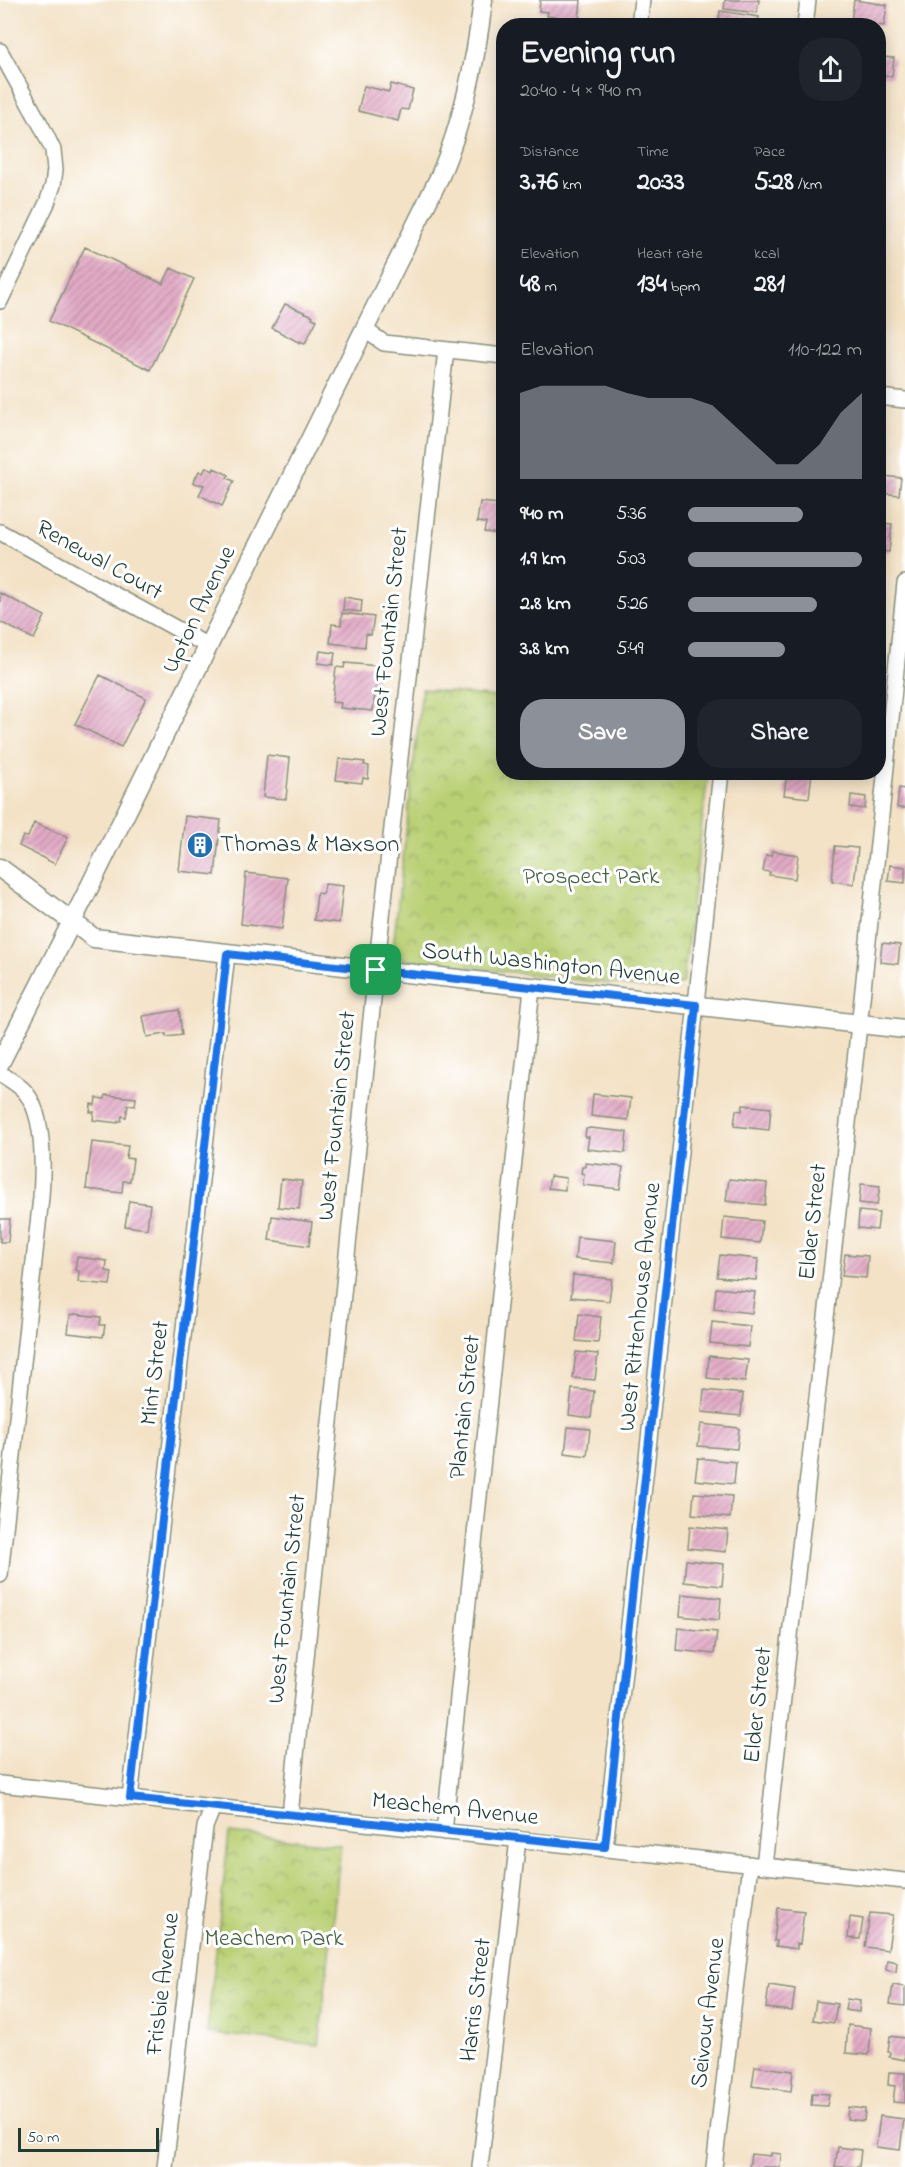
<!DOCTYPE html>
<html lang="en">
<head>
<meta charset="utf-8">
<style>
	:root { --surface:#171b24; --page:#20242c; --text:#f1f3f6; --muted:#9ea1a6; --accent:#8c9099 }
	body { margin:0; font-family:"Indie Flower",sans-serif; background:var(--page); color:var(--text); height:100vh; display:flex; flex-direction:column; font-size:22px; white-space:nowrap }
	* { box-sizing:border-box; margin:0 }
	p { font-size:20px; color:var(--muted) }
	.icon { flex:none; width:33px; height:33px; fill:none; stroke:currentColor; stroke-width:2; stroke-linecap:round; stroke-linejoin:round }
	.map { position:relative; flex:1; overflow:hidden }
	.panel { position:absolute; left:496px; top:18px; width:390px; height:762px; display:flex; flex-direction:column; background:var(--surface); border-radius:24px; box-shadow:0 3px 15px #0003 }
	.panel>* { flex:none }
	.scale { position:absolute; left:18px; bottom:15px; width:141px; box-sizing:border-box; padding-left:6px; border:3px solid #1f3d34; border-top:0; font-size:16px; line-height:21px; white-space:nowrap; color:#1f3d34; -webkit-text-stroke:4px #fff; paint-order:stroke }
	.pin { position:absolute; display:grid; place-items:center; width:51px; height:51px; color:#fff; margin:-26px; border-radius:12px; box-shadow:0 3px 9px #0006 }
	.round { display:grid; place-items:center; flex:none; width:63px; height:63px; border-radius:24px; background:var(--page) }
	.headline { display:flex; align-items:center; justify-content:space-between; height:102px; padding:0 24px }
	h1 { font-size:33px; font-weight:700; line-height:45px }
	.figures { display:grid; grid-template-columns:repeat(3,1fr); gap:9px; height:102px; padding:6px 24px }
	.figures div { display:grid; align-content:center }
	.figures b { font-size:26px; font-weight:700 }
	.figures small { font-size:16px; font-weight:400 }
	.figures p { font-size:16px }
	.chart { height:168px; padding:12px 24px }
	.chart p { display:flex; justify-content:space-between }
	.chart svg { width:100%; height:108px; margin-top:6px; fill:var(--accent); opacity:.7 }
	.primary-button { display:flex; gap:12px; margin-top:auto; padding:12px 24px }
	.primary-button a { flex:1; height:69px; border-radius:24px; background:var(--accent); color:#fff; font-size:24px; font-weight:700; line-height:69px; text-align:center }
	.primary-button a+a { background:var(--page); color:var(--text) }
	ul { padding:0 24px; list-style:none; font-size:20px }
	li { display:grid; grid-template-columns:96px 72px 1fr; align-items:center; height:45px }
	li i { height:15px; border-radius:8px; background:var(--accent) }
	.map>svg:first-child { display:block }
	.park { fill:url(#park-crowns); stroke:#6c8654; stroke-width:1.5 }
	.building { fill:url(#building-hatch) }
	.lines { fill:none; stroke-linecap:round; stroke-linejoin:round }
	.minor-casing { stroke:#89907d; stroke-width:18 }
	.tertiary-casing { stroke:#89907d; stroke-width:21 }
	.minor { stroke:#fff; stroke-width:15 }
	.tertiary { stroke:#fff; stroke-width:18 }
	.route-casing { stroke:#fff; stroke-width:12 }
	.route { stroke:#1a73e8; stroke-width:8 }
	.labels { text-anchor:middle; dominant-baseline:central; stroke-width:6; stroke-linejoin:round; paint-order:stroke }
	.street-label { font-size:24px; fill:#1f3d34; stroke:#fff }
	.poi-label { font-size:24px; fill:#1f3d34; stroke:#fff; text-anchor:start }
	.park-label { font-size:24px; fill:#466244; stroke:#fff }
</style>
</head>
<body>
<div class="map">
<svg width="905" height="2167" viewBox="0 0 905 2167">
	<defs>
		<pattern id="park-crowns" width="20" height="18" patternUnits="userSpaceOnUse" patternTransform="scale(1.5)"><rect width="20" height="18" fill="#b9d074"/><path d="M2 6a3 3 0 1 1 6 0M12 15a3 3 0 1 1 6 0" fill="none" stroke="#96aa60"/></pattern>
		<pattern id="building-hatch" width="6" height="6" patternUnits="userSpaceOnUse" patternTransform="scale(1.5)"><rect width="6" height="6" fill="#e3abc6"/><path d="M-1 1l2-2M0 6l6-6M5 7l2-2" fill="none" stroke="#b78ca2"/></pattern>
	</defs>
	<rect width="100%" height="100%" fill="#fff"/>
	<filter id="ink" filterUnits="userSpaceOnUse"><feTurbulence type="fractalNoise" baseFrequency=".0167" numOctaves="2"/><feDisplacementMap in="SourceGraphic" scale="12" xChannelSelector="R" yChannelSelector="G"/><feConvolveMatrix kernelMatrix="1 2 1 2 8 2 1 2 1" color-interpolation-filters="sRGB"/></filter>
	<filter id="wash" filterUnits="userSpaceOnUse"><feTurbulence type="fractalNoise" baseFrequency=".008" numOctaves="4" result="noise"/><feDisplacementMap in="SourceGraphic" scale="24" xChannelSelector="R" yChannelSelector="G"/><feGaussianBlur stdDeviation="1.35" result="paint"/><feColorMatrix in="noise" values="0 0 0 0 0 0 0 0 0 0 0 0 0 0 0 0 0 1.4 0 .05"/><feComposite in="paint" operator="in"/></filter>
	<g filter="url(#wash)">
		<rect width="100%" height="100%" fill="#f3e2c6"/>
		<path class="park" d="M422 689 504 698V772L708 773 683 982 676 987 663 990 407 960C396 957 394 949 394 939Z
			M229 1833 341 1845 319 2045 207 2033Z"/>
		<g id="blocks">
			<path class="building" d="M540 0H581L579 20 547 16 548 12 539 11Z
				M725 0H759L757 13 724 9Z
				M854 0 887 5 884 26 851 22Z
				M720 11 759 17 758 26H718Z
				M879 54 882 55V57L894 58 892 76 879 75Z
				M391 84 413 90 408 110 401 109 398 121 358 111 364 86 389 92Z
				M85 247 163 284 171 268 194 279 150 370 49 321Z
				M285 304 313 316 312 318 317 320 305 343 300 341V343L272 328Z
				M206 467 213 471 214 468 229 475 227 478 234 481 222 506 199 495 204 485 193 483 199 471 203 473Z
				M883 476 901 478 899 495 881 493Z
				M480 502 499 504V502H504V531L502 530 501 534 484 532 486 523 477 522Z
				M879 523 892 524 889 552 879 551Z
				M0 593 45 616 34 639 0 622Z
				M344 597 362 600 361 612 343 610Z
				M342 613 374 617 371 635 366 634 365 647 330 643 332 624 341 625Z
				M320 651 335 653 333 665 318 663Z
				M345 663 378 666 373 711 340 708 341 703 332 702 336 667 344 668Z
				M100 675 146 698 121 747 75 724Z
				M267 755 290 758 286 799 263 797Z
				M339 759 365 762 364 765 369 766 368 779 363 778 362 783 336 780Z
				M787 772H812L809 798 784 795Z
				M899 788 905 789V808H897Z
				M851 795 866 797 865 809 850 807Z
				M185 816 221 820 215 875 179 871Z
				M34 823 68 837 55 864 19 846 23 836 28 837Z
				M835 846 858 848 854 884 832 881Z
				M772 851 798 855 795 879 769 875 770 872 763 871 766 855 772 856Z
				M890 865 905 867V883L888 881Z
				M246 873 288 878 282 929 241 924Z
				M325 884 343 886 339 923 314 920 317 893 323 894Z
				M882 943 900 945 898 964 880 962Z
				M179 1010 182 1035 166 1037V1034L147 1037 143 1016Z
				M593 1094 631 1098 628 1120 591 1116Z
				M106 1095 136 1098 135 1106 128 1105 126 1117 122 1116 121 1121H118V1123L93 1120 94 1112H90L91 1104 95 1105 96 1098 105 1099Z
				M743 1105 771 1108 769 1130 734 1126 736 1110 742 1111Z
				M590 1128 627 1132 625 1153 587 1149 589 1137H585L586 1129Z
				M92 1142 128 1146 126 1158 133 1159 130 1181H123L122 1193 86 1189Z
				M585 1163 623 1167 620 1189 583 1185 584 1174 581 1173 582 1167H585Z
				M550 1176 566 1178 565 1190 548 1188Z
				M281 1179 302 1181 299 1209 278 1207Z
				M729 1179 767 1183 765 1205 726 1201Z
				M861 1184 880 1186 877 1205 859 1203Z
				M129 1201 150 1204 147 1229 125 1226Z
				M859 1211 879 1213 877 1230 858 1228Z
				M272 1216 312 1222 309 1246 269 1240Z
				M724 1217 762 1221 760 1243 722 1239Z
				M0 1219H10L8 1242H0Z
				M577 1237 616 1241 614 1263 575 1259Z
				M845 1254 868 1256 866 1278 842 1276Z
				M720 1255 758 1259 756 1280 717 1277Z
				M77 1257 107 1261 106 1271 112 1272 110 1285 78 1282 79 1271 75 1270Z
				M573 1275 612 1279 609 1301 571 1297Z
				M716 1288 755 1292 752 1313 714 1309Z
				M75 1314 101 1317 100 1325H105L103 1337 68 1333 70 1315Z
				M579 1314 601 1317 598 1343 576 1341Z
				M712 1322 750 1326 748 1347 710 1343Z
				M576 1352 598 1354 595 1380 573 1378Z
				M709 1356 748 1360 745 1382 707 1378Z
				M572 1389 594 1391 591 1418 569 1415Z
				M704 1390 743 1394 741 1416 702 1412Z
				M701 1424 739 1428 737 1449 698 1446Z
				M568 1427 590 1429 587 1456 565 1453Z
				M698 1458 736 1462 734 1484 695 1480Z
				M694 1493 732 1496 730 1518 692 1514Z
				M690 1526 728 1530 726 1552 688 1548Z
				M686 1560 724 1564 722 1586 684 1582Z
				M682 1594 721 1598 719 1620 680 1616Z
				M678 1628 717 1632 714 1654 676 1650Z
				M778 1908 804 1911 800 1944 797 1943V1949L776 1946 777 1941H774Z
				M870 1913 893 1915 888 1950 865 1947Z
				M850 1917 863 1919 860 1939 848 1938Z
				M887 1960 897 1962 896 1972 886 1970Z
				M769 1985 795 1989 792 2011 766 2008Z
				M893 1985 905 1987V2006L890 2004Z
				M847 1999 860 2001 859 2012 845 2010Z
				M816 2001 837 2004 834 2023 813 2020Z
				M848 2025 871 2028 869 2055 846 2053Z
				M890 2036 905 2038V2060L889 2057 890 2052H888Z
				M755 2066 793 2071 791 2091 752 2086Z
				M889 2072 905 2073V2103L893 2102 895 2086 888 2085Z
				M812 2093 829 2094 827 2106 811 2105Z
				M848 2107 865 2109 864 2121 847 2119Z
				M880 2116 904 2119 900 2150 876 2147Z
				M838 2147 861 2150 859 2167H835Z
				M771 2153 781 2154 780 2167H749L751 2154 771 2156Z"/>
		</g>
	</g>
	<g filter="url(#ink)">
		<use href="#blocks" fill-opacity="0" stroke="#89907d" stroke-width="1.5"/>
		<g class="lines">
			<defs>
				<path id="minor" d="M639 26 642 0
					M805 26 808 0
					M0 51 43 129 53 150 55 170 53 185 47 203 0 301
					M365 330 384 343 504 356
					M879 397 905 400
					M0 532 208 646
					M0 1073C8 1079 20 1085 26 1093 45 1116 43 1169 41 1197L0 1575
					M0 1784 905 1881
					M130 1798 227 954
					M290 1815 376 970 446 350
					M444 1832 532 988
					M605 1847 721 772
					M764 1866 862 999 905 583
					M165 2167 205 1827 213 1807
					M480 2167 518 1839
					M714 2167 750 1864"/>
				<path id="tertiary" d="M0 868 94 938 905 1029
					M0 1063 85 896 440 176C464 119 476 61 483 0"/>
			</defs>
			<use href="#minor" class="minor-casing"/>
			<use href="#tertiary" class="tertiary-casing"/>
			<use href="#minor" class="minor"/>
			<use href="#tertiary" class="tertiary"/>
		</g>
	</g>
	<g class="lines" filter="url(#ink)">
		<defs>
			<path id="route" d="M227 954 696 1005 605 1847 130 1798Z"/>
		</defs>
		<use href="#route" class="route-casing"/>
		<use href="#route" class="route"/>
	</g>
	<defs>
		<symbol id="building-disc" viewBox="-11 -11 22 22"><circle r="9.5" fill="#1f6fb2" stroke="#fff"/><path d="M-4-6H4V6H1V3H-1V6H-4ZM-2.5-4.3h1.7v1.8h-1.7ZM.8-4.3h1.7v1.8H.8ZM-2.5-1h1.7V.8h-1.7ZM.8-1h1.7V.8H.8Z" fill="#fff"/></symbol>
	</defs>
	<g fill-rule="evenodd">
		<use href="#building-disc" x="185" y="830" width="30" height="30"/>
	</g>
	<g class="labels">
		<g class="street-label">
			<text transform="translate(99 561) rotate(29)">Renewal Court</text>
			<text transform="translate(200 610) rotate(-64)">Upton Avenue</text>
			<text transform="translate(390 632) rotate(-84)">West Fountain Street</text>
			<text transform="translate(551 965) rotate(6)">South Washington Avenue</text>
			<text transform="translate(338 1116) rotate(-84)">West Fountain Street</text>
			<text transform="translate(814 1222) rotate(-84)">Elder Street</text>
			<text transform="translate(641 1307) rotate(-84)">West Rittenhouse Avenue</text>
			<text transform="translate(156 1373) rotate(-83)">Mint Street</text>
			<text transform="translate(466 1407) rotate(-84)">Plantain Street</text>
			<text transform="translate(288 1599) rotate(-84)">West Fountain Street</text>
			<text transform="translate(759 1705) rotate(-84)">Elder Street</text>
			<text transform="translate(455 1810) rotate(6)">Meachem Avenue</text>
			<text transform="translate(164 1984) rotate(-83)">Frisbie Avenue</text>
			<text transform="translate(477 2000) rotate(-83)">Harris Street</text>
			<text transform="translate(709 2013) rotate(-83)">Seivour Avenue</text>
		</g>
		<g class="poi-label">
			<text x="220" y="845">Thomas &amp; Maxson</text>
		</g>
		<g class="park-label">
			<text x="591" y="877">Prospect Park</text>
			<text x="274" y="1939">Meachem Park</text>
		</g>
	</g>
</svg>
<div class="scale">50 m</div>
<div class="pin" style="left:376px;top:970px;background:#1e9e55"><svg class="icon" aria-label="arrive" viewBox="0 0 24 24"><path d="M6 21V4h12l-3 4 3 4H6"/></svg></div>
<section class="panel">
<div class="headline"><div><h1>Evening run</h1><p>20:40 · 4 × 940 m</p></div><a class="round"><svg class="icon" aria-label="share" viewBox="0 0 24 24"><path d="M12 15V3M7 8l5-5 5 5M5 13v7h14v-7"/></svg></a></div>
<div class="figures">
<div><p>Distance</p><b>3.76<small> km</small></b></div>
<div><p>Time</p><b>20:33</b></div>
<div><p>Pace</p><b>5:28<small> /km</small></b></div>
</div>
<div class="figures">
<div><p>Elevation</p><b>48<small> m</small></b></div>
<div><p>Heart rate</p><b>134<small> bpm</small></b></div>
<div><p>kcal</p><b>281</b></div>
</div>
<div class="chart"><p><span>Elevation</span>110–122 m</p>
<svg viewBox="0 0 160 44" preserveAspectRatio="none"><path d="M0 44V9L10 6L20 6L30 6L40 6L50 9L60 11L70 11L80 11L90 14L100 22L110 30L120 38L130 38L140 30L150 17L160 9V44z"/></svg>
</div>
<ul>
<li><b>940 m</b>5:36<i style="width:66%"></i></li>
<li><b>1.9 km</b>5:03<i style="width:100%"></i></li>
<li><b>2.8 km</b>5:26<i style="width:74%"></i></li>
<li><b>3.8 km</b>5:49<i style="width:56%"></i></li>
</ul>
<div class="primary-button"><a>Save</a><a>Share</a></div>
</section>
</div>
</body>
</html>
